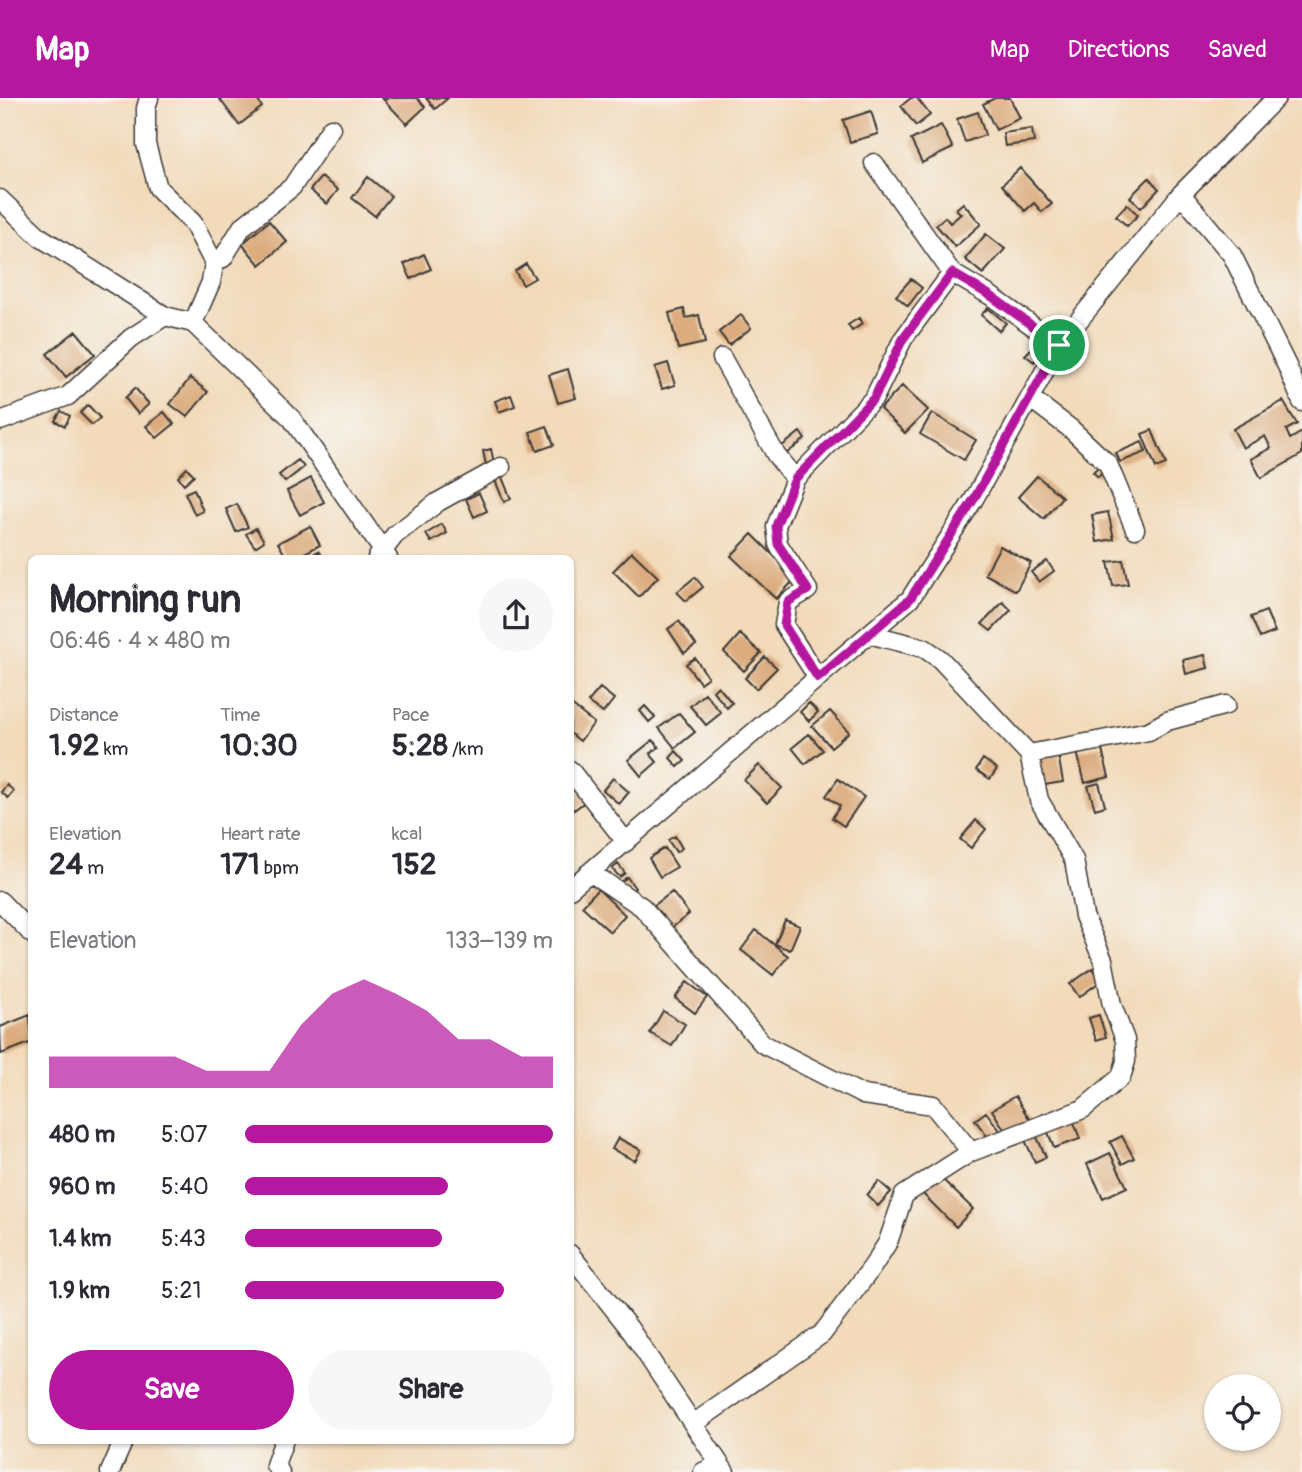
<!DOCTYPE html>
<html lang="en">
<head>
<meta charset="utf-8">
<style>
	:root { --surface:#fff; --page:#f7f7f7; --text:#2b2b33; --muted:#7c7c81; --accent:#b5179e }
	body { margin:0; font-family:Pangolin,sans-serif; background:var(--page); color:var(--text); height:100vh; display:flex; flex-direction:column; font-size:26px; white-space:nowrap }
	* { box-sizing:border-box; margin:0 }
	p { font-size:23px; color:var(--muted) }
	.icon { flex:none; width:38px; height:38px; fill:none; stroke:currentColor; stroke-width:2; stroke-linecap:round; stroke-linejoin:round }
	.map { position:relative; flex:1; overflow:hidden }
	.side { position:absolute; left:28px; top:457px; width:546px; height:889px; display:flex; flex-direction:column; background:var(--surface); border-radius:10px; box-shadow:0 2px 5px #0004 }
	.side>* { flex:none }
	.fabs { position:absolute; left:1204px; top:1276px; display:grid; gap:14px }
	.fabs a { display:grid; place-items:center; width:77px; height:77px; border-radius:50%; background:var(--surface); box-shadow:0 2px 5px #0004; font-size:35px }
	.pin { position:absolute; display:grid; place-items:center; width:60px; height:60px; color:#fff; margin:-30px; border:4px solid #fff; border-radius:50%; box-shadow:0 2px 7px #0007 }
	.round { display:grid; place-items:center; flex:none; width:74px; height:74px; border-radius:37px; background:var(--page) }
	.overview { display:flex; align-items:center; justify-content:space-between; height:119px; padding:0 21px }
	h1 { font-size:38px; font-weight:700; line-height:52px }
	.metrics { display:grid; grid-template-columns:repeat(3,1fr); gap:10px; height:119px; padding:7px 21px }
	.metrics div { display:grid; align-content:center }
	.metrics b { font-size:30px; font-weight:700 }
	.metrics small { font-size:19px; font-weight:400 }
	.metrics p { font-size:19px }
	.chart { height:196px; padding:14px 21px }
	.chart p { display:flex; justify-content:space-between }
	.chart svg { width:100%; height:126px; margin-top:7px; fill:var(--accent); opacity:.7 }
	.primary-button { display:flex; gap:14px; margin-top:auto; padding:14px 21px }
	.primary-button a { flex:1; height:80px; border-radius:42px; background:var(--accent); color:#fff; font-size:28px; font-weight:700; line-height:80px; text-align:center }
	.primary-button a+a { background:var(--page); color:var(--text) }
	ul { padding:0 21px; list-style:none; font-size:23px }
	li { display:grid; grid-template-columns:112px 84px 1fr; align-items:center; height:52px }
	li i { height:18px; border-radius:9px; background:var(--accent) }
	header { display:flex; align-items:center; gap:42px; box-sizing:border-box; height:98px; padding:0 35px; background:var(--accent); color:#fff }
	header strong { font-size:33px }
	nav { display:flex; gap:38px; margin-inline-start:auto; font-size:24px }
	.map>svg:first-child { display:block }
	.building { fill:#dcac7e }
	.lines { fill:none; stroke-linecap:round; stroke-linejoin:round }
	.minor-casing { stroke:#3c3834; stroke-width:21 }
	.minor { stroke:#fff; stroke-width:18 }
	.route-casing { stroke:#fff; stroke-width:14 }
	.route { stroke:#b5179e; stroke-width:9 }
</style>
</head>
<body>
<header>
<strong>Map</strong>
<nav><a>Map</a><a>Directions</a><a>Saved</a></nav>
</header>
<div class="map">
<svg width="1302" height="1374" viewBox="0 0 1302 1374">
	<rect width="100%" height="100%" fill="#f6f6f2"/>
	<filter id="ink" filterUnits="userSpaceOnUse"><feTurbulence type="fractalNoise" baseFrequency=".0143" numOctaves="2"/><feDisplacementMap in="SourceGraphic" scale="14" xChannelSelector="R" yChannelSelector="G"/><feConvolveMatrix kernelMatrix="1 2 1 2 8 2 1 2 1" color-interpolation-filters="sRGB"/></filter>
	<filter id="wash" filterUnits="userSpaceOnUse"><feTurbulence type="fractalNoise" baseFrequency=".00686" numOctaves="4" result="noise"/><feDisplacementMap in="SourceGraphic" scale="28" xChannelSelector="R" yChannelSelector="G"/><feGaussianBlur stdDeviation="1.57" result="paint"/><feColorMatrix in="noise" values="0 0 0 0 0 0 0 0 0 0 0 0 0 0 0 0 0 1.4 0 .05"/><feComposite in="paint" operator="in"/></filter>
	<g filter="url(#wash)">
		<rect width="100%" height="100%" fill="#f2daba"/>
		<g id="blocks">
			<path class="building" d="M219 0H256L262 9 239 27Z
				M382 0H417L425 9 407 26Z
				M426 0H448L435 11Z
				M911 0H917L930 17 916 28 901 8Z
				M995 0H1010L1020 20 996 32 983 6Z
				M871 13 878 36 850 44 843 22Z
				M978 14 985 37 965 44 957 21Z
				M941 27 953 50 922 65 911 42Z
				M1032 31 1034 44 1005 48 1003 35Z
				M1020 70 1052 106 1042 114 1034 105 1025 113 1002 87Z
				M321 79 338 92 327 106 310 92Z
				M368 79 391 98 375 118 352 100Z
				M1149 80 1159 91 1141 110 1130 99Z
				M963 105 981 126 955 149 936 127 945 119 950 125 961 116 956 111Z
				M1127 106 1138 117 1127 128 1116 118Z
				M269 123 287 144 260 167 242 146Z
				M986 136 1005 151 983 176 965 161Z
				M424 156 431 171 411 181 404 166Z
				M526 166 535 180 523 187 515 173Z
				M911 181 922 190 908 208 896 198Z
				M988 210 1006 225 999 233 981 217Z
				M684 211 686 220 699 217 705 245 678 251 669 215Z
				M741 217 751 230 729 247 719 234Z
				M859 220 862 226 852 233 848 227Z
				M76 233 95 256 66 279 47 256Z
				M1032 250 1040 257 1034 264 1025 257Z
				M668 265 675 287 662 291 655 269Z
				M568 271 576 300 558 305 549 277Z
				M190 280 208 294 187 319 170 306Z
				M902 288 928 312 905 335 880 311Z
				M135 290 149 306 138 316 125 300Z
				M511 297 515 308 499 314 495 303Z
				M1283 303 1297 326 1286 332 1290 341 1302 334V356L1261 380 1251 361 1271 350 1265 338 1243 350 1233 331Z
				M88 307 100 320 92 327 80 315Z
				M61 313 70 318 65 328 55 323Z
				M164 314 174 326 157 340 146 328Z
				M932 315 976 342 964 362 920 336Z
				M547 328 554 347 537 353 530 334Z
				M1152 332 1166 366 1156 370 1142 336Z
				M800 334 805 341 786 356 781 349Z
				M1142 344 1146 354 1120 364 1116 355Z
				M491 351 494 365 486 367 483 353Z
				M298 362 304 369 285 384 279 377Z
				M1103 364 1108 370 1098 379 1093 374Z
				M187 370 194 377 184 386 178 379Z
				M501 377 511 401 504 404 494 380Z
				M1037 378 1062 399 1044 421 1018 399Z
				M311 380 324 404 300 417 287 393Z
				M194 391 203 413 195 417 185 395Z
				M479 395 487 413 474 419 466 401Z
				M237 406 248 429 236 434 226 411Z
				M1108 414 1114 441 1097 444 1092 417Z
				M442 426 447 435 431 444 426 436Z
				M310 428 320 447 295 460H287L278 445Z
				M256 430 264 443 255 449 246 436Z
				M752 436 796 480 776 501 731 458Z
				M1000 448 1031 465 1016 493 985 476Z
				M318 453 324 460H307Z
				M632 454 658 479 639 499 613 473Z
				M1123 462 1128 486 1113 488 1108 464Z
				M1047 463 1054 473 1039 484 1031 474Z
				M695 479 703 489 686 503 677 494Z
				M1003 504 1011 512 991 533 982 526Z
				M1266 513 1275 534 1260 540 1251 519Z
				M679 523 696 547 684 555 668 531Z
				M740 536 761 555 744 573 724 554Z
				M1205 557 1208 570 1186 576 1183 562Z
				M765 559 777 570 756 591 745 580Z
				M695 560 708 579 700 585 686 566Z
				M718 588 732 605 727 610 713 593Z
				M600 590 614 601 603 615 588 604Z
				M705 595 721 615 706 627 690 608Z
				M809 605 818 614 809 623 800 614Z
				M570 606 594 625 580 643 570 635Z
				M645 608 655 619 649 624 640 613Z
				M830 613 849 634 831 649 812 628Z
				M679 615 695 634 675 650 659 630Z
				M809 636 823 652 805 666 792 650Z
				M653 642 659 649 650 656 657 664 641 678 628 662Z
				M1101 648 1109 679 1085 685 1077 654Z
				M676 653 685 663 678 669 670 660Z
				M1058 656 1063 684 1038 688 1034 660Z
				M983 661 997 671 990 681 976 672Z
				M759 667 782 690 767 705 744 682Z
				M613 680 629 694 619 706 603 692Z
				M570 681 586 703 574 712 570 707Z
				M838 681 864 699 844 728 832 720 840 708 826 698Z
				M1099 685 1105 708 1095 711 1088 688Z
				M7 687 14 693 8 700 1 694Z
				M976 722 986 731 971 750 960 741Z
				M675 738 682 750 676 754 668 742Z
				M665 750 677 769 660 779 649 760Z
				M618 766 625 775 620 779 612 771Z
				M627 779 635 790 628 795 620 785Z
				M598 791 625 817 610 834 582 808Z
				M672 794 689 816 670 831 652 809Z
				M785 822 800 828 790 852 775 846Z
				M756 832 788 858 773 877 741 852Z
				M1093 870 1101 883 1079 899 1070 886Z
				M687 884 707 899 695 915 675 900Z
				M663 913 685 926 672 948 650 935Z
				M30 917 32 944 1 956 0 929Z
				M1099 917 1106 939 1096 942 1089 920Z
				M1015 998 1030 1022 1007 1036 992 1012Z
				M986 1014 1001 1034 990 1042 975 1022Z
				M1072 1019 1080 1041 1054 1050 1046 1029Z
				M1035 1035 1046 1059 1035 1064 1024 1040Z
				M1122 1038 1134 1060 1122 1066 1110 1044Z
				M618 1040 641 1052 635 1063 612 1051Z
				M1110 1055 1127 1089 1103 1100 1087 1066Z
				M937 1076 973 1111 956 1129 920 1093Z
				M879 1083 891 1094 878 1108 867 1097Z"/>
		</g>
	</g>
	<g filter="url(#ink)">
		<use href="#blocks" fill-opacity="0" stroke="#3c3834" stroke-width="2"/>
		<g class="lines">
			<defs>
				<path id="minor" d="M149 0 146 10V46L158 90 193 125 214 165 211 184 193 225
					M874 65 952 175 991 198 1059 247
					M1181 96 1232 157 1287 268 1302 304
					M0 101 40 139 165 218 193 225 292 321 388 460
					M214 165 223 160 242 129 292 89 331 30
					M722 260 776 357 795 381
					M1030 300 1071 331 1108 366 1135 431
					M0 323 68 298 131 240 165 218
					M377 460 395 437 438 404 501 369
					M818 580 784 527 788 504 808 492 778 446 776 428 795 381 874 300 903 241 952 175
					M1029 656 1149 633 1167 623 1226 607
					M570 672 626 744
					M590 774 642 809 763 946 863 997 933 1007 971 1054
					M570 791 910 501 974 401 1059 247 1181 96 1276 0
					M0 803 32 836
					M570 1156 629 1230 725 1374
					M693 1326 822 1236 873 1168 888 1144 904 1097 971 1054 1083 1011 1121 979 1126 963 1125 942 1112 907 1103 862 1084 818 1074 762 1039 702 1029 656 940 561 924 550 869 536
					M110 1374 124 1342
					M280 1374 275 1367 284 1342
					M703 1374 720 1366"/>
			</defs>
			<use href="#minor" class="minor-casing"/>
			<use href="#minor" class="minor"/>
		</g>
	</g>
	<g class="lines" filter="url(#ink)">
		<defs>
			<path id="route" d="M952 175 991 198 1059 247 974 401 910 501 818 580 784 527 788 504 808 492 778 446 776 428 795 381 874 300 903 241Z"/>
		</defs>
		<use href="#route" class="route-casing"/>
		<use href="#route" class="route"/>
	</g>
</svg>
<div class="fabs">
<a><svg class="icon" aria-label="locate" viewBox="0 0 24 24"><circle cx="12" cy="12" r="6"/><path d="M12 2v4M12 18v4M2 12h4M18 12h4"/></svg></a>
</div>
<div class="pin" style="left:1059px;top:247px;background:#1e9e55"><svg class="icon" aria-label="arrive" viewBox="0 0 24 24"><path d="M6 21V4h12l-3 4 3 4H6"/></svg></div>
<section class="side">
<div class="overview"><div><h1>Morning run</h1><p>06:46 · 4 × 480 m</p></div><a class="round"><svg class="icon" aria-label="share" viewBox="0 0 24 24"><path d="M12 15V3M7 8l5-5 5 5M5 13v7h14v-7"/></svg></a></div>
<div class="metrics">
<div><p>Distance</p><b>1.92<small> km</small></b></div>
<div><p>Time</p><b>10:30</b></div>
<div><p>Pace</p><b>5:28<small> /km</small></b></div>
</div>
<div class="metrics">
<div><p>Elevation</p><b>24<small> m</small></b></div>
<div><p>Heart rate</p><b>171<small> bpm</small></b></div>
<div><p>kcal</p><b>152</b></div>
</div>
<div class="chart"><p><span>Elevation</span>133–139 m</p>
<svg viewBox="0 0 160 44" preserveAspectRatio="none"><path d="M0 44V33L10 33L20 33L30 33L40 33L50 38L60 38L70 38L80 22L90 11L100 6L110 11L120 17L130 27L140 27L150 33L160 33V44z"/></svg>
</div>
<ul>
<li><b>480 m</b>5:07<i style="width:100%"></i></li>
<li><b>960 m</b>5:40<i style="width:66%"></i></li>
<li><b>1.4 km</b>5:43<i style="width:64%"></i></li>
<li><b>1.9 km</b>5:21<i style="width:84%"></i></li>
</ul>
<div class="primary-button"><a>Save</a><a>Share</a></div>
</section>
</div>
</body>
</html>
